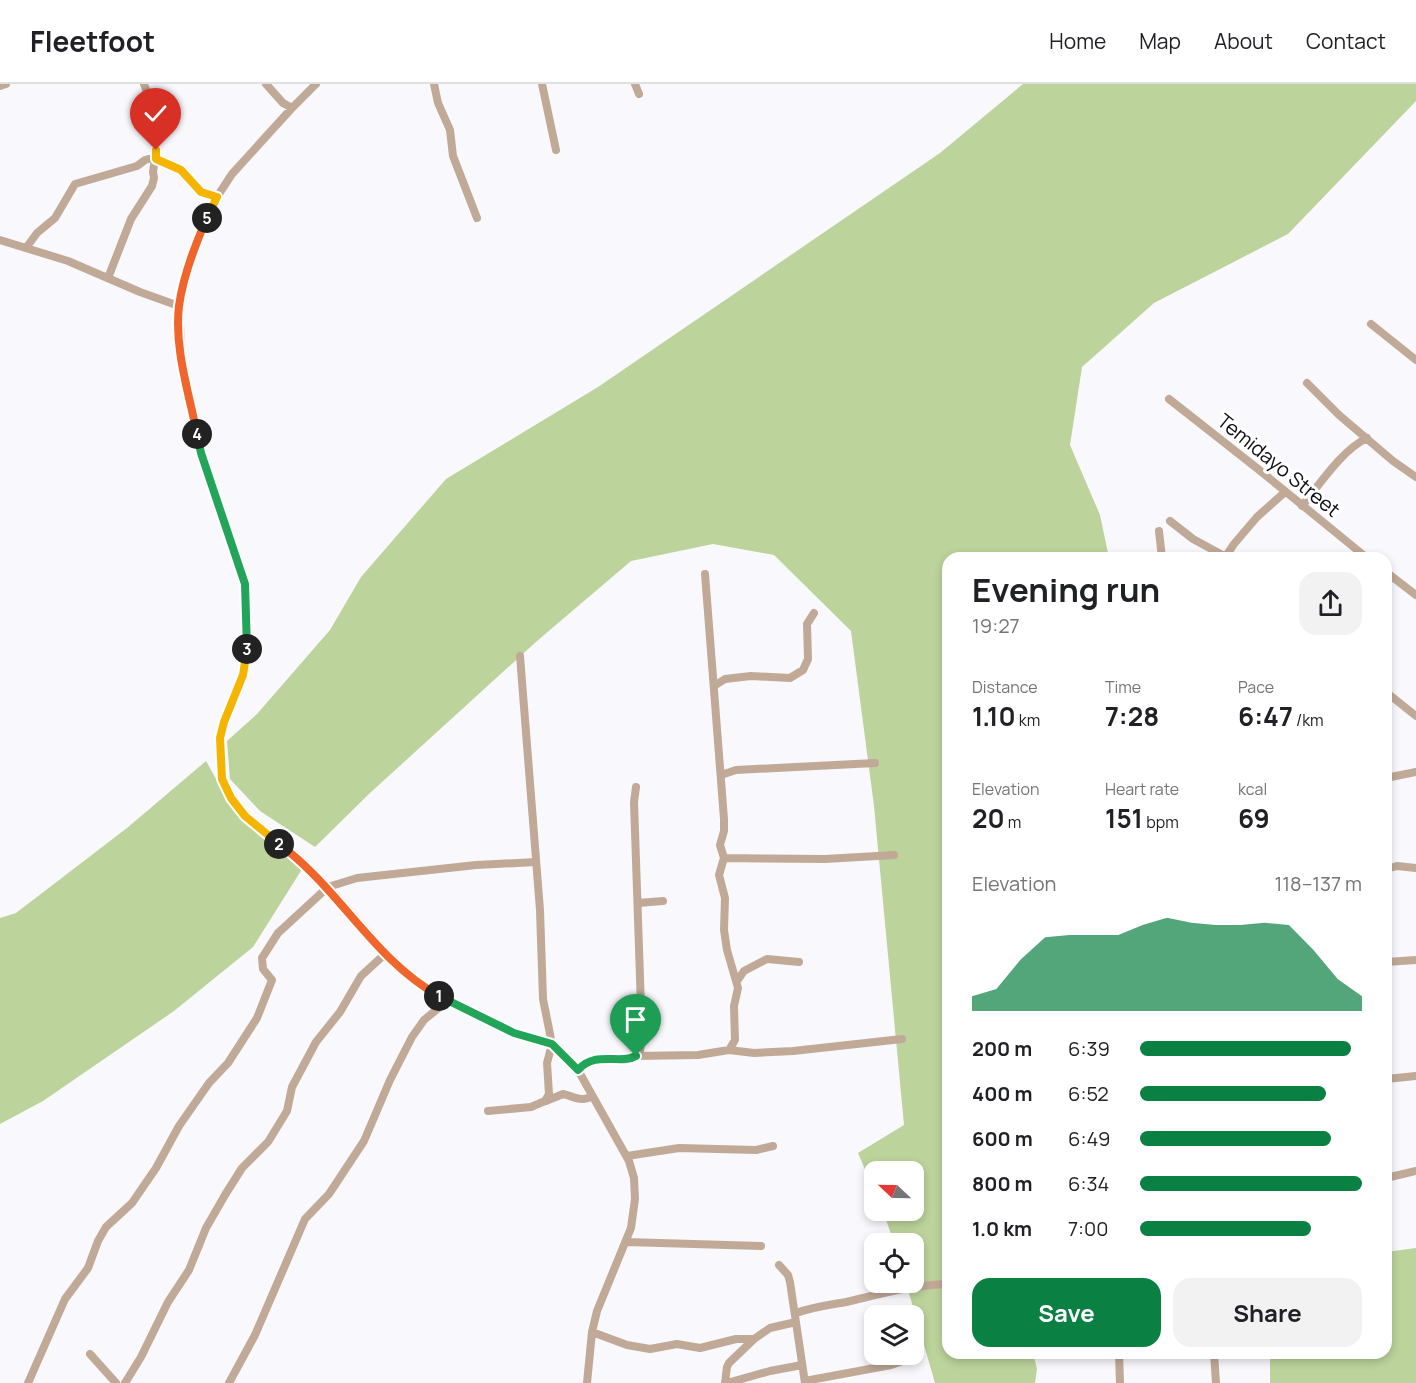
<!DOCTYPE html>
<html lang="en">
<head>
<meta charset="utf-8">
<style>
	:root { --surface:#fff; --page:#f2f2f2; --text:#202124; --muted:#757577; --line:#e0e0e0; --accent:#0b8043 }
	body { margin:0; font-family:Manrope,sans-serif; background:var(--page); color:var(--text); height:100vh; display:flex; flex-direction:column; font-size:22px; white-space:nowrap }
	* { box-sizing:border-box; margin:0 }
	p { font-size:20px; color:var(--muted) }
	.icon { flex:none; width:33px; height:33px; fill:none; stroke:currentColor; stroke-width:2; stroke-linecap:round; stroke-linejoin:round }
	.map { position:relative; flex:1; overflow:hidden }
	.panel { position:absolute; left:942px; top:468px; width:450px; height:807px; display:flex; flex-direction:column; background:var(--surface); border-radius:18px; box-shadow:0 3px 9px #0003 }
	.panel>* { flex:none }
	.needle { width:39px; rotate:292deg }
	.tools { position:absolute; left:864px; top:1077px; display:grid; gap:12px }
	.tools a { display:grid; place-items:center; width:60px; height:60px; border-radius:12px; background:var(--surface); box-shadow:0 3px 9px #0003; font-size:30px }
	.pin { position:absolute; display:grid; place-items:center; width:51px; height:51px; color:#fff; margin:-62px -26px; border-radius:50% 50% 50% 0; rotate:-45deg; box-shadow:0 0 6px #0007 }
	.pin .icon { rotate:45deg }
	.km { position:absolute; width:30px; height:30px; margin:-15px; border-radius:50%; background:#222; color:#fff; font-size:16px; line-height:30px; text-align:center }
	.round { display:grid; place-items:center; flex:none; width:63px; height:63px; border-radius:18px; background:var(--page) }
	.headline { display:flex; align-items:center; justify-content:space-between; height:102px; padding:0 30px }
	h1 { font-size:33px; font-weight:700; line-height:45px }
	.figures { display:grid; grid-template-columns:repeat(3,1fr); gap:9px; height:102px; padding:6px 30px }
	.figures div { display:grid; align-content:center }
	.figures b { font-size:26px; font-weight:700 }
	.figures small { font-size:16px; font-weight:400 }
	.figures p { font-size:16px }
	.chart { height:168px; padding:12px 30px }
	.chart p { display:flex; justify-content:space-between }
	.chart svg { width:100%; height:108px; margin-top:6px; fill:var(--accent); opacity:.7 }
	.button { display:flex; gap:12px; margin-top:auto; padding:12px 30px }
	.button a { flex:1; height:69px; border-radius:18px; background:var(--accent); color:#fff; font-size:24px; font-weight:700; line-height:69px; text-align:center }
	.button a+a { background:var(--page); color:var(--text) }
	ul { padding:0 30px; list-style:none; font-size:20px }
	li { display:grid; grid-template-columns:96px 72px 1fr; align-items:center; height:45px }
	li i { height:15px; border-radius:8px; background:var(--accent) }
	header { display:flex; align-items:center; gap:36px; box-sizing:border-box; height:84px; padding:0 30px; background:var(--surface); border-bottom:2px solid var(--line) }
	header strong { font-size:28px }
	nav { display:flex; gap:33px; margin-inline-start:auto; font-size:21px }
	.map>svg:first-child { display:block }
	.green { fill:#bcd39b }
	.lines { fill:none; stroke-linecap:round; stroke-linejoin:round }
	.street { stroke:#c1a997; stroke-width:8 }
	.split-1-casing { stroke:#fff; stroke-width:12 }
	.split-2-casing { stroke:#fff; stroke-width:12 }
	.split-3-casing { stroke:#fff; stroke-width:12 }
	.split-4-casing { stroke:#fff; stroke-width:12 }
	.split-5-casing { stroke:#fff; stroke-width:12 }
	.split-6-casing { stroke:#fff; stroke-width:12 }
	.split-1 { stroke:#22a559; stroke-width:8 }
	.split-2 { stroke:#f0652b; stroke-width:8 }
	.split-3 { stroke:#f5b400; stroke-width:8 }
	.split-4 { stroke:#22a559; stroke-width:8 }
	.split-5 { stroke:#f0652b; stroke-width:8 }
	.split-6 { stroke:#f5b400; stroke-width:8 }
	.labels { text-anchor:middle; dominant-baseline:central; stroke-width:6; stroke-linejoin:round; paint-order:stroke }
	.street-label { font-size:20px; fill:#0e0d12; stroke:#fff }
</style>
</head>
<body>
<header>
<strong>Fleetfoot</strong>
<nav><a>Home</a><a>Map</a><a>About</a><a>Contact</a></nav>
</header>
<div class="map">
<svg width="1416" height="1299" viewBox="0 0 1416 1299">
	<rect width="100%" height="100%" fill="#f9f8fd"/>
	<path class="green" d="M1023 0H1416V17L1288 150 1154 219 1082 283 1070 361 1100 431 1109 474H948V1269H1033L1037 1285 1035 1299H935L906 1199 914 1198V1160L894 1159 883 1127 914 1126V1088H874V1107L858 1069 904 1041 874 722 851 547 774 471 713 460 631 477 537 557 370 709 315 763 260 727 230 695 227 657 257 630 330 546 361 493 446 395 598 303 940 69Z
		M206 677 233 725 272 763 304 782 253 863 174 927 43 1017 0 1040V834L16 829 127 744Z
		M1416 1164V1299H1270V1269H1386V1168Z"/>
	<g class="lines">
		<path class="street" d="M266 0 283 19 292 24
			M316 0 292 24 232 90 217 113 197 155 179 222 182 277 201 369 245 500 248 546 247 572 243 591 224 637 220 654 222 695 231 714 245 732 297 772 328 803 401 886 424 904 456 922 514 949 552 960 578 986 629 1077 634 1094 635 1115 631 1144 597 1227 592 1248 587 1299
			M434 0 438 19 450 46 453 72 477 134
			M542 0 556 66
			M635 0 639 10
			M0 2 6 0
			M156 75 181 86 201 108 217 113
			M0 156 68 177 140 208 179 222
			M26 164 37 149 55 134 75 100 137 82 145 76 156 73
			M108 194 131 135 152 102 154 94 153 88 156 67 154 39 150 17 144 0
			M1371 240 1416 276
			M1307 299 1339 331 1393 377 1416 393
			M1169 315 1258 385 1367 474
			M1302 422C1320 400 1342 366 1367 354
			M1170 437 1193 455 1228 474
			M1159 447 1162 474
			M1226 472 1234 460 1257 433 1285 408
			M1386 488 1416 511
			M705 490 724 735V747L720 761 724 774 719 791 725 814 724 846 727 866 738 904 734 922 735 956 729 966
			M714 602 725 595 751 592 790 594 803 586 808 575 807 540 814 529
			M1386 608 1416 632
			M721 691 736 686 875 679
			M1386 694 1416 688
			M636 703 634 718 642 952 640 967 636 972
			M724 774 825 775 894 771
			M1386 785 1397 782 1416 784
			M638 819 663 817
			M1386 878 1416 876
			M737 897 744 887 767 875 799 878
			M578 986C594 966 620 981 636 972L698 971 729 966 754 969 793 967 902 955
			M1386 995 1416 992
			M546 1017 563 1010C573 1012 582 1019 592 1012
			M488 1027 531 1023 545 1017 549 1010 547 979 552 960 543 915 540 826 520 572
			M627 1072 679 1064 756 1066 773 1062
			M1386 1094 1416 1087
			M626 1158 761 1162
			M779 1181 788 1191 790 1198 805 1299
			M796 1229C813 1223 829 1221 846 1218 881 1210 912 1201 948 1200
			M592 1248 627 1261 650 1265 677 1260 700 1264 736 1255H754
			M1119 1269 1120 1299
			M1214 1269 1216 1299
			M90 1270 116 1299
			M805 1297 891 1281 900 1278
			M28 1299 65 1215 88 1184 98 1157 106 1143 132 1119 156 1084 179 1042 209 999 228 979 257 934 272 896 263 885 262 874 278 849 328 803 357 794 476 781 536 778
			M125 1299 141 1273 168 1218 189 1186 206 1144 225 1111 242 1084 268 1058 287 1027 292 1003 316 958 340 928 361 892 385 870
			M229 1299 255 1251 305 1135 329 1110 364 1057 390 996 412 953 424 936 447 917
			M725 1299 727 1283 729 1279 754 1255 770 1244 796 1238
			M727 1299 770 1287 802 1281"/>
	</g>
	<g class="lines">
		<defs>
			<path id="split-1" d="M439 912 514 949 552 960 578 986C595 966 621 981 636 972"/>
			<path id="split-2" d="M279 760C339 804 374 876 439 912"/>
			<path id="split-3" d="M247 565 243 591 224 638 220 654 222 695 231 714 245 732 279 760"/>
			<path id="split-4" d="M197 350 201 369 245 500 247 565"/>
			<path id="split-5" d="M197 350C189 309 174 264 179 222 183 192 195 161 207 134"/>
			<path id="split-6" d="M156 66V75L181 86 201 108 217 113 207 134"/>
		</defs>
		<use href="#split-1" class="split-1-casing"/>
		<use href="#split-2" class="split-2-casing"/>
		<use href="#split-3" class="split-3-casing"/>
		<use href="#split-4" class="split-4-casing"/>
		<use href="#split-5" class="split-5-casing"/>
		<use href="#split-6" class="split-6-casing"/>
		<use href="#split-1" class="split-1"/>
		<use href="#split-2" class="split-2"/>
		<use href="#split-3" class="split-3"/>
		<use href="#split-4" class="split-4"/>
		<use href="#split-5" class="split-5"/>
		<use href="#split-6" class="split-6"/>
	</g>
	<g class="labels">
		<g class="street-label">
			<text transform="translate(1279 381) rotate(39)">Temidayo Street</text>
		</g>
	</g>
</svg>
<div class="tools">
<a><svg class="needle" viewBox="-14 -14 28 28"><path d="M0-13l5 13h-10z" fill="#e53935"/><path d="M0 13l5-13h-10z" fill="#757577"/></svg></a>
<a><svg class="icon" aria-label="locate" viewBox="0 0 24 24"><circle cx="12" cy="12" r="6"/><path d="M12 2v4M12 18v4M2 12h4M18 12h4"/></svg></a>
<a><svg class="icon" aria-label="layers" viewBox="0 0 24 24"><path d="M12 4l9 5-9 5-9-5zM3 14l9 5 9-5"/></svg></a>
</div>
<div class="pin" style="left:636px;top:972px;background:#1e9e55"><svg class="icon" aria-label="arrive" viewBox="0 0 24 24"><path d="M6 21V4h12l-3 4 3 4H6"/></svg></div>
<div class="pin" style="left:156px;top:66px;background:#d93025"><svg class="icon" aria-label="check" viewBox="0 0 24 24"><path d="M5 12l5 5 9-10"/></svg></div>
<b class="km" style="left:439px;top:912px">1</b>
<b class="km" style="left:279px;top:760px">2</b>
<b class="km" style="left:247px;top:565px">3</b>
<b class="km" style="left:197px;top:350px">4</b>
<b class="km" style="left:207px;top:134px">5</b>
<section class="panel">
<div class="headline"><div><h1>Evening run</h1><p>19:27</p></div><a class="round"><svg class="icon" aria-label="share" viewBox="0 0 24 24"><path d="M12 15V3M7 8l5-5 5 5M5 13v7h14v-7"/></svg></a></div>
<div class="figures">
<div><p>Distance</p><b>1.10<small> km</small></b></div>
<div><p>Time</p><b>7:28</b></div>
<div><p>Pace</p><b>6:47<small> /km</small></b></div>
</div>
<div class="figures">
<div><p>Elevation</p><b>20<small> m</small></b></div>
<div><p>Heart rate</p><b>151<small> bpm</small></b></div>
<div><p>kcal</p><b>69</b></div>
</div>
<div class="chart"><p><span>Elevation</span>118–137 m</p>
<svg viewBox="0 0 160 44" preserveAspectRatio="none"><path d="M0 44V38L10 35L20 23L30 14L40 13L50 13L60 13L70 9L80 6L90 8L100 9L110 9L120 8L130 9L140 19L150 31L160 38V44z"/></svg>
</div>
<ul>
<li><b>200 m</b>6:39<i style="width:95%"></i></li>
<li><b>400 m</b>6:52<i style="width:84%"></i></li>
<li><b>600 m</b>6:49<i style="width:86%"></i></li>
<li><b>800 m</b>6:34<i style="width:100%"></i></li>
<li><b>1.0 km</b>7:00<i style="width:77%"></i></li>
</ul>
<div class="button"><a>Save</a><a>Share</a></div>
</section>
</div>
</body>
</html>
